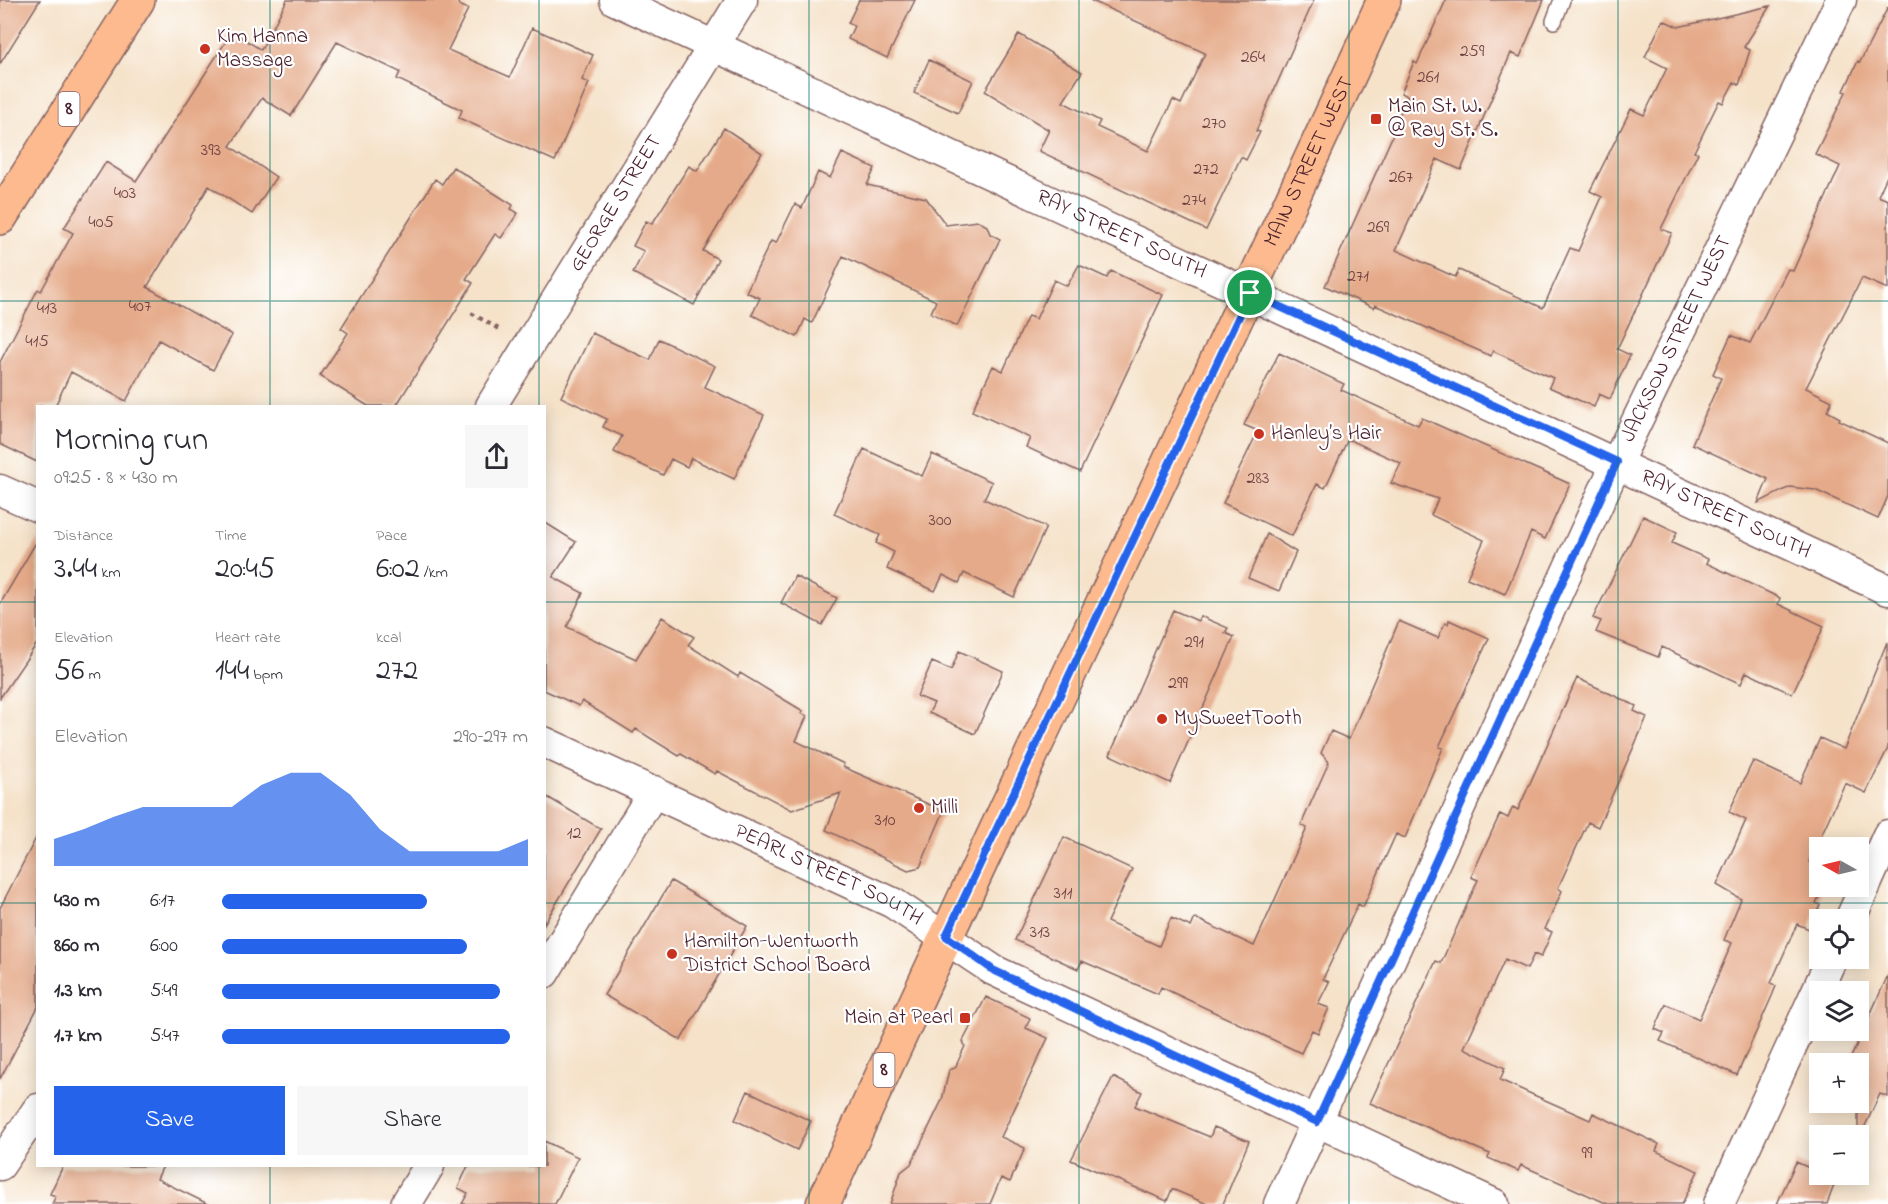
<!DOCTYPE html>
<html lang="en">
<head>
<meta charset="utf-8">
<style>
	:root { --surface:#fff; --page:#f7f7f7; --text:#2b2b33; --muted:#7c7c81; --accent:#2563eb }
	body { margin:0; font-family:"Indie Flower",sans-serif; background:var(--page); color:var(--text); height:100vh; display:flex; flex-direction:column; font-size:22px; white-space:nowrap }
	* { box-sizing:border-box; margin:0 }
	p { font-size:20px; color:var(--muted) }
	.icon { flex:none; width:33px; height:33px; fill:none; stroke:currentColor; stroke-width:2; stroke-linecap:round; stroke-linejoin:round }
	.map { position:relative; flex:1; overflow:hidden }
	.drawer { position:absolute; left:36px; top:405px; width:510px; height:762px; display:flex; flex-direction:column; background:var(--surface); border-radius:0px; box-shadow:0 3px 15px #0003 }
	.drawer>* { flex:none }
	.needle { width:39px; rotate:278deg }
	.controls { position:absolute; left:1809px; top:837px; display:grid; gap:12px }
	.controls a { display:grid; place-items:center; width:60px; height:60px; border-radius:0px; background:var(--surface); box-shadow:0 3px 15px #0003; font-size:30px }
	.pin { position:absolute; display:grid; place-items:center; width:51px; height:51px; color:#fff; margin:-26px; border:3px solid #fff; border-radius:50%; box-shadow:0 2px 6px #0007 }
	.round { display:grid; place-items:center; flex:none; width:63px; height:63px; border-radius:0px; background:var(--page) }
	.overview { display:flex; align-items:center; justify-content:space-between; height:102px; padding:0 18px }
	h1 { font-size:33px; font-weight:600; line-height:45px }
	.figures { display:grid; grid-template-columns:repeat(3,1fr); gap:9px; height:102px; padding:6px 18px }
	.figures div { display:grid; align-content:center }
	.figures b { font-size:30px; font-weight:600 }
	.figures small { font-size:16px; font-weight:400 }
	.figures p { font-size:16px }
	.chart { height:168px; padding:12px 18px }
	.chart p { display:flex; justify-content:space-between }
	.chart svg { width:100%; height:108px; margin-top:6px; fill:var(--accent); opacity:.7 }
	.button { display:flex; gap:12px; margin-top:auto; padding:12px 18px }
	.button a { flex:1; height:69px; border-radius:0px; background:var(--accent); color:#fff; font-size:24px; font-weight:600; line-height:69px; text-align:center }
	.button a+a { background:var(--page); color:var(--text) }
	ul { padding:0 18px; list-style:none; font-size:20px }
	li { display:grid; grid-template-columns:96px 72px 1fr; align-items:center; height:45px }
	li i { height:15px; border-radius:8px; background:var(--accent) }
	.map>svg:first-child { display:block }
	.building { fill:#e5aa89 }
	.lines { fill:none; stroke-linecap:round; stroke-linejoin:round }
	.service-casing { stroke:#866362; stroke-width:18 }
	.minor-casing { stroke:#866362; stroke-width:33 }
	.primary-casing { stroke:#866362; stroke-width:36 }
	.path { stroke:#866362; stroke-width:4; stroke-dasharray:4.5 4.5; stroke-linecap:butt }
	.service { stroke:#fff; stroke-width:15 }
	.minor { stroke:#fff; stroke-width:30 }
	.primary { stroke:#fcba8e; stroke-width:33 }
	.route-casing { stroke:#fff; stroke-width:12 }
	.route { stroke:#2563eb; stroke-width:8 }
	.grid { fill:none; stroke:#0f766e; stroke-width:1.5; stroke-opacity:0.55 }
	.poi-dot { fill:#c8321e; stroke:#fff; stroke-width:2 }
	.labels { text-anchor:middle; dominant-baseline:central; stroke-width:4.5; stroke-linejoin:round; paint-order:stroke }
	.number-label { font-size:18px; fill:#714242 }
	.shield { fill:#fff; stroke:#80626b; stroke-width:1.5 }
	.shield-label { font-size:20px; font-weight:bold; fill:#4a1f2b }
	.poi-label { font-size:21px; fill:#4a1f2b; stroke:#fff; text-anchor:start }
	.street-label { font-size:21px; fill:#4a1f2b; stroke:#fff }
</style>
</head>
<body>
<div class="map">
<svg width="1888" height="1204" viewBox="0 0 1888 1204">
	<rect width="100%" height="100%" fill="#fff"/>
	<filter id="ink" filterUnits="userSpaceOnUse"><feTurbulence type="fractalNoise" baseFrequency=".0167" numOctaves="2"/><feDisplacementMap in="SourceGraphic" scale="12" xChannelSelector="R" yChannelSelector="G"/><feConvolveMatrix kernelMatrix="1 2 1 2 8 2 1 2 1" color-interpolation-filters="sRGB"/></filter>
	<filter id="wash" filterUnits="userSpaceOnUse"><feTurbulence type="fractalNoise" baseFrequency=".008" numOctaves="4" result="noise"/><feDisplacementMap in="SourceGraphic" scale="24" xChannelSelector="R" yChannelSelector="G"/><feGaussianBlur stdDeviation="1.35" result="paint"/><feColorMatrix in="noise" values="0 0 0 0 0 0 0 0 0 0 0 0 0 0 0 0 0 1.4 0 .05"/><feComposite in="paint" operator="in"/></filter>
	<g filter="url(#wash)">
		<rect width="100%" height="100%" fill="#f5e2c9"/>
		<g id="blocks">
			<path class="building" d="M0 0H40L0 64Z
				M287 0H457L459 5 468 9 448 50 510 77 532 28 593 55 582 80 589 83 555 161 459 118 462 110 397 79 400 72 337 42 291 116 262 98 230 146 276 177 252 214 209 186 147 287 232 335 213 370 159 340 126 401 71 372 55 406H38L37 462 0 444V362L38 289 41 291 73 233 64 228 106 162 136 181 230 35 233 37 235 33 261 50Z
				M859 0H915L887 58 848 39 854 26 848 23Z
				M1090 0H1314L1256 131 1260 132 1246 160 1241 157 1206 230 1039 151 1049 130 985 91 1019 34 1082 72 1063 102 1100 121 1097 127 1148 151 1173 100 1181 104 1205 53Z
				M1446 0H1544L1520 57 1511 53 1461 170 1437 159 1396 250 1455 277 1459 270 1543 308 1570 248 1578 251 1602 197 1590 191 1631 109 1644 115 1667 68 1645 57 1663 20 1678 27 1770 6 1744 47 1750 50 1739 85 1734 82 1723 103 1719 101 1694 152 1698 153 1661 229 1672 233 1617 349 1630 355 1610 399 1599 394 1594 407 1549 387 1553 378 1493 351 1491 356 1375 305 1374 308 1325 286 1396 128 1394 127 1408 96 1401 93 1414 62 1417 64Z
				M1888 7V174L1878 196 1888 200V289L1862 278 1806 388 1832 401 1827 411 1840 418 1839 420 1888 443V496L1878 519 1815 490 1790 487 1758 503 1768 479 1692 444 1721 378 1713 374 1731 335 1750 343 1788 269 1793 271 1840 166 1815 154 1846 92 1844 91 1858 61 1860 62Z
				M929 60 973 81 958 113 914 93Z
				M724 128 762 153 703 251 718 259 694 305 633 273 644 251 633 246 646 221 652 224 689 166 697 171Z
				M842 153 875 168 867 185 926 198 946 225 978 221 987 226 990 234 1000 239 957 326 931 313 936 301 843 256 812 323 805 319 797 337 752 315 760 298 746 292 771 241 776 243 795 204 802 208 818 172 830 178Z
				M453 167 513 205 511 209 518 213 501 238 495 234 466 279 473 283 396 406H368L320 376 348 333 341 328 402 232 435 179 442 184Z
				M1079 265 1107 278 1111 271 1163 295 1080 472 1026 447 1030 438 972 411 993 366 1003 371 1028 316 1036 319 1054 280 1067 286Z
				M592 333 650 360 659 339 715 366 705 387 764 415 734 479 691 458 687 467 671 459 663 475 614 452 622 436 603 427 607 419 561 397Z
				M1279 353 1344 384 1341 390 1418 425 1422 418 1570 484 1545 539 1531 532 1505 594 1467 578 1484 540 1431 515 1438 499 1391 483 1401 463 1348 439 1325 488 1317 484 1292 536 1223 503 1258 431 1244 425Z
				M864 449 922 476 932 454 992 482 984 499 1046 527 1014 597 964 573 959 583 943 575 935 591 887 569 894 552 876 543 880 535 834 514Z
				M1643 516 1677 532 1672 543 1708 559 1706 563 1780 598 1778 604 1824 626 1792 694 1746 672 1741 684 1662 647 1658 657 1596 632 1601 621 1593 618Z
				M544 522 576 542 553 577 583 593 567 627 636 659 662 617 694 637 688 645 738 677 740 673 803 711 801 713 807 716 796 741 844 764 843 767 944 811 920 867 908 870 826 830 841 793 792 810 717 771 715 774 681 754 679 756 636 729 633 733 582 701 579 706 544 690Z
				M1267 534 1296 552 1279 591 1248 578Z
				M38 539V642L0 698V604Z
				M795 576 837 598 822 625 781 603Z
				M1173 610 1198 621 1200 616 1228 628 1225 633 1234 637 1170 783 1110 755Z
				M1449 620 1489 638 1439 747 1443 748 1405 838 1396 834 1363 907 1358 904 1323 979 1329 982 1318 1004 1329 1008 1318 1033 1312 1030 1301 1053 1161 987 1158 994 1082 961 1078 969 1015 940 1064 837 1132 869 1107 922 1159 946 1171 918 1191 927 1195 918 1254 946 1307 828 1301 825 1329 762 1321 753 1331 731 1349 739 1399 621 1438 638 1445 623 1448 624Z
				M1887 642 1888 748 1866 793 1845 783 1809 862 1820 867V895L1816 903 1820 905 1809 929 1797 924 1771 983 1776 986 1772 996 1737 1075 1660 1041 1664 1033 1655 1029 1666 1004 1699 1019 1732 943 1724 940 1741 899 1717 885 1746 820 1729 812 1753 761 1800 783 1820 738 1844 749Z
				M959 651 1003 671 975 734 929 713 934 703 917 696 932 662 951 670Z
				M1577 678 1636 706 1634 711 1647 717 1598 827 1588 822 1558 888 1562 891 1545 929 1552 932 1541 957 1534 954 1527 969 1505 959 1464 1048 1505 1068 1500 1080 1590 1120 1593 1113 1659 1144 1656 1151 1698 1171 1682 1204H1608L1521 1165 1518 1171 1488 1158 1490 1154 1370 1103 1436 961 1441 963 1478 880 1471 877 1500 814 1508 818 1513 807 1518 810Z
				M544 795 601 829 544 924Z
				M38 834V1007L0 1079V908Z
				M671 881 747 926 681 1040 604 995Z
				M1888 975V1097L1880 1094 1858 1141V1064H1848Z
				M986 997 1030 1018 1026 1028 1048 1038 1001 1137 1025 1148 1010 1182 1001 1178 990 1204H890L901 1172 911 1164 942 1100 949 1070 955 1068 965 1046 963 1041Z
				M1113 1077 1142 1092 1135 1106 1210 1137 1214 1127 1249 1141 1223 1204H1207L1172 1189 1167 1201 1071 1160Z
				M748 1091 811 1121 797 1150 735 1120Z
				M544 1141 578 1157 555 1204H462L468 1193 458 1188 468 1166H544Z
				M1796 1162 1836 1180 1827 1204H1777Z
				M63 1166H163L157 1179 208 1204H52L56 1196 50 1194Z"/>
		</g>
	</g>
	<g filter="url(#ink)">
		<use href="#blocks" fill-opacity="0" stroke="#866362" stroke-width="1.5"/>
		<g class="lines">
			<defs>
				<path id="service" d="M1554 21 1562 0"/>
				<g id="minor">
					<path id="s1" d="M615 0 1888 590"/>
					<path id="s2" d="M491 406 742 0"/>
					<path d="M0 490 38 507"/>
					<path id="s3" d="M544 742 893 903 993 970 1494 1204"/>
					<path d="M1850 920 1888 835"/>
					<path d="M544 973 654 791"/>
					<path d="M0 1165 38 1109"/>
					<path d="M406 1204 429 1166"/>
					<path id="s4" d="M1279 1204 1617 462 1841 0"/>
					<path d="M1719 1204 1832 958"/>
				</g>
				<g id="primary">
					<path d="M0 218 138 0"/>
					<path id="s5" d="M823 1204C1006 801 1200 403 1384 0"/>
				</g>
			</defs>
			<use href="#service" class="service-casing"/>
			<use href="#minor" class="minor-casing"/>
			<use href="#primary" class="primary-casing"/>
			<path class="path" d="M471 313 502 331"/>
			<use href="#service" class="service"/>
			<use href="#minor" class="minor"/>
			<use href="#primary" class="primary"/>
		</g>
	</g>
	<g class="lines" filter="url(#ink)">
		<defs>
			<path id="route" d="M1250 293 1617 462 1317 1122 993 970 946 936Z"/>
		</defs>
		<use href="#route" class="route-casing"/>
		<use href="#route" class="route"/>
	</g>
	<path class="grid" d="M270 0V406M539 0V406M809 0V1204M1079 0V1204M1349 0V1204M1618 0V1204M0 301H1888M0 602H38M544 602H1888M0 903H38M544 903H1888M270 1166V1204M539 1166V1204"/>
	<g class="poi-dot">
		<circle cx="205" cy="49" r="6"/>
		<rect x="1370" y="113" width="12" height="12" rx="3"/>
		<circle cx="1259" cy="434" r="6"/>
		<circle cx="1162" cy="719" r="6"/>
		<circle cx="919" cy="808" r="6"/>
		<circle cx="672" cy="954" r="6"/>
		<rect x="959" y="1012" width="12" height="12" rx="3"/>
	</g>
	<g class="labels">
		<g class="number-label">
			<text x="1472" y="52">259</text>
			<text x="1253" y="58">264</text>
			<text x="1428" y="78">261</text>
			<text x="1214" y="124">270</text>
			<text x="211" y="151">393</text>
			<text x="1206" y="170">272</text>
			<text x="1401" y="178">267</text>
			<text x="125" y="194">403</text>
			<text x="1194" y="201">274</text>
			<text x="101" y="223">405</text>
			<text x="1378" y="228">269</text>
			<text x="1358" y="277">271</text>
			<text x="140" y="307">407</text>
			<text x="47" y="309">413</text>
			<text x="37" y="342">415</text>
			<text x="1258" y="479">283</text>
			<text x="940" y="521">300</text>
			<text x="1194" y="643">291</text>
			<text x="1178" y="684">299</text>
			<text x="885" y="821">310</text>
			<text x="574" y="834">12</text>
			<text x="1063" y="894">311</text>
			<text x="1040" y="933">313</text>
			<text x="1587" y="1154">99</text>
		</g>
		<g class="shield">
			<rect x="58.5" y="92" width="21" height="34" rx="4.5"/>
			<rect x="873.5" y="1053" width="21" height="34" rx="4.5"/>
		</g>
		<g class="shield-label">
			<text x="69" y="109">8</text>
			<text x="884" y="1070">8</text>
		</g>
		<g class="poi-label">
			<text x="217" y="37">Kim Hanna<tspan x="217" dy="24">Massage</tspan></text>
			<text x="1388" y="107">Main St. W.<tspan x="1388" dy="24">@ Ray St. S.</tspan></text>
			<text x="1271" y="434">Hanley’s Hair</text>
			<text x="1174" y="719">MySweetTooth</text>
			<text x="931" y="808">Milli</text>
			<text x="684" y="942">Hamilton-Wentworth<tspan x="684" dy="24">District School Board</tspan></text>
			<text x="953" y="1018" text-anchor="end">Main at Pearl</text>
		</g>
		<g class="street-label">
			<text stroke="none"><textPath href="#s5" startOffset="1150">MAIN STREET WEST</textPath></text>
			<text stroke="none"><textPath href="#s2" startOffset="238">GEORGE STREET</textPath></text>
			<text stroke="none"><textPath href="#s1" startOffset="558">RAY STREET SOUTH</textPath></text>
			<text stroke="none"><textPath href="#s4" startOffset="952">JACKSON STREET WEST</textPath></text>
			<text stroke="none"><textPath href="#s1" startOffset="1224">RAY STREET SOUTH</textPath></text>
			<text stroke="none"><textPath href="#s3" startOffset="314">PEARL STREET SOUTH</textPath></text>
		</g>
	</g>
</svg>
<div class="controls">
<a><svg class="needle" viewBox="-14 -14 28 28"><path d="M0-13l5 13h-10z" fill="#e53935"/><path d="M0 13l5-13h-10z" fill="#7c7c81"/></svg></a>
<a><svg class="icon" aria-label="locate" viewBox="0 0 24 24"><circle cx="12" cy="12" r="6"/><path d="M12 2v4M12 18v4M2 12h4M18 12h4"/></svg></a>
<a><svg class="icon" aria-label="layers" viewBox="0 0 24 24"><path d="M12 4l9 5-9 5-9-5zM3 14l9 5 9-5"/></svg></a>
<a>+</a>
<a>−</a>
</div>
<div class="pin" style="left:1250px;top:293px;background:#1e9e55"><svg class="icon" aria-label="arrive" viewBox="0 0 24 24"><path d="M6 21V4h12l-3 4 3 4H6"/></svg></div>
<section class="drawer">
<div class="overview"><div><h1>Morning run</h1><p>09:25 · 8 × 430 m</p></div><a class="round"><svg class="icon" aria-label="share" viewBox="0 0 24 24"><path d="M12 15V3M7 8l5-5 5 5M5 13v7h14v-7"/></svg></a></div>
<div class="figures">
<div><p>Distance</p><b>3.44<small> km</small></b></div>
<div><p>Time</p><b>20:45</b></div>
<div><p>Pace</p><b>6:02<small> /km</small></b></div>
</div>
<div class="figures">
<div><p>Elevation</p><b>56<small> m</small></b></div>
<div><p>Heart rate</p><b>144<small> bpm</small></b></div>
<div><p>kcal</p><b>272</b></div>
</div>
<div class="chart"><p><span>Elevation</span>290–297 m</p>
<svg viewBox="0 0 160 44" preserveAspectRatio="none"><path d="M0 44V33L10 29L20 24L30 20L40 20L50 20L60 20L70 11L80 6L90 6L100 15L110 29L120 38L130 38L140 38L150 38L160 33V44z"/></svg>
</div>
<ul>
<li><b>430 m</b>6:17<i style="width:67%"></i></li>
<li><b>860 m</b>6:00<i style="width:80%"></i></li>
<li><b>1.3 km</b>5:49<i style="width:91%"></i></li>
<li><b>1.7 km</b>5:47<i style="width:94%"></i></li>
</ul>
<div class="button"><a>Save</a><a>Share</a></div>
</section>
</div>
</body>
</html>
